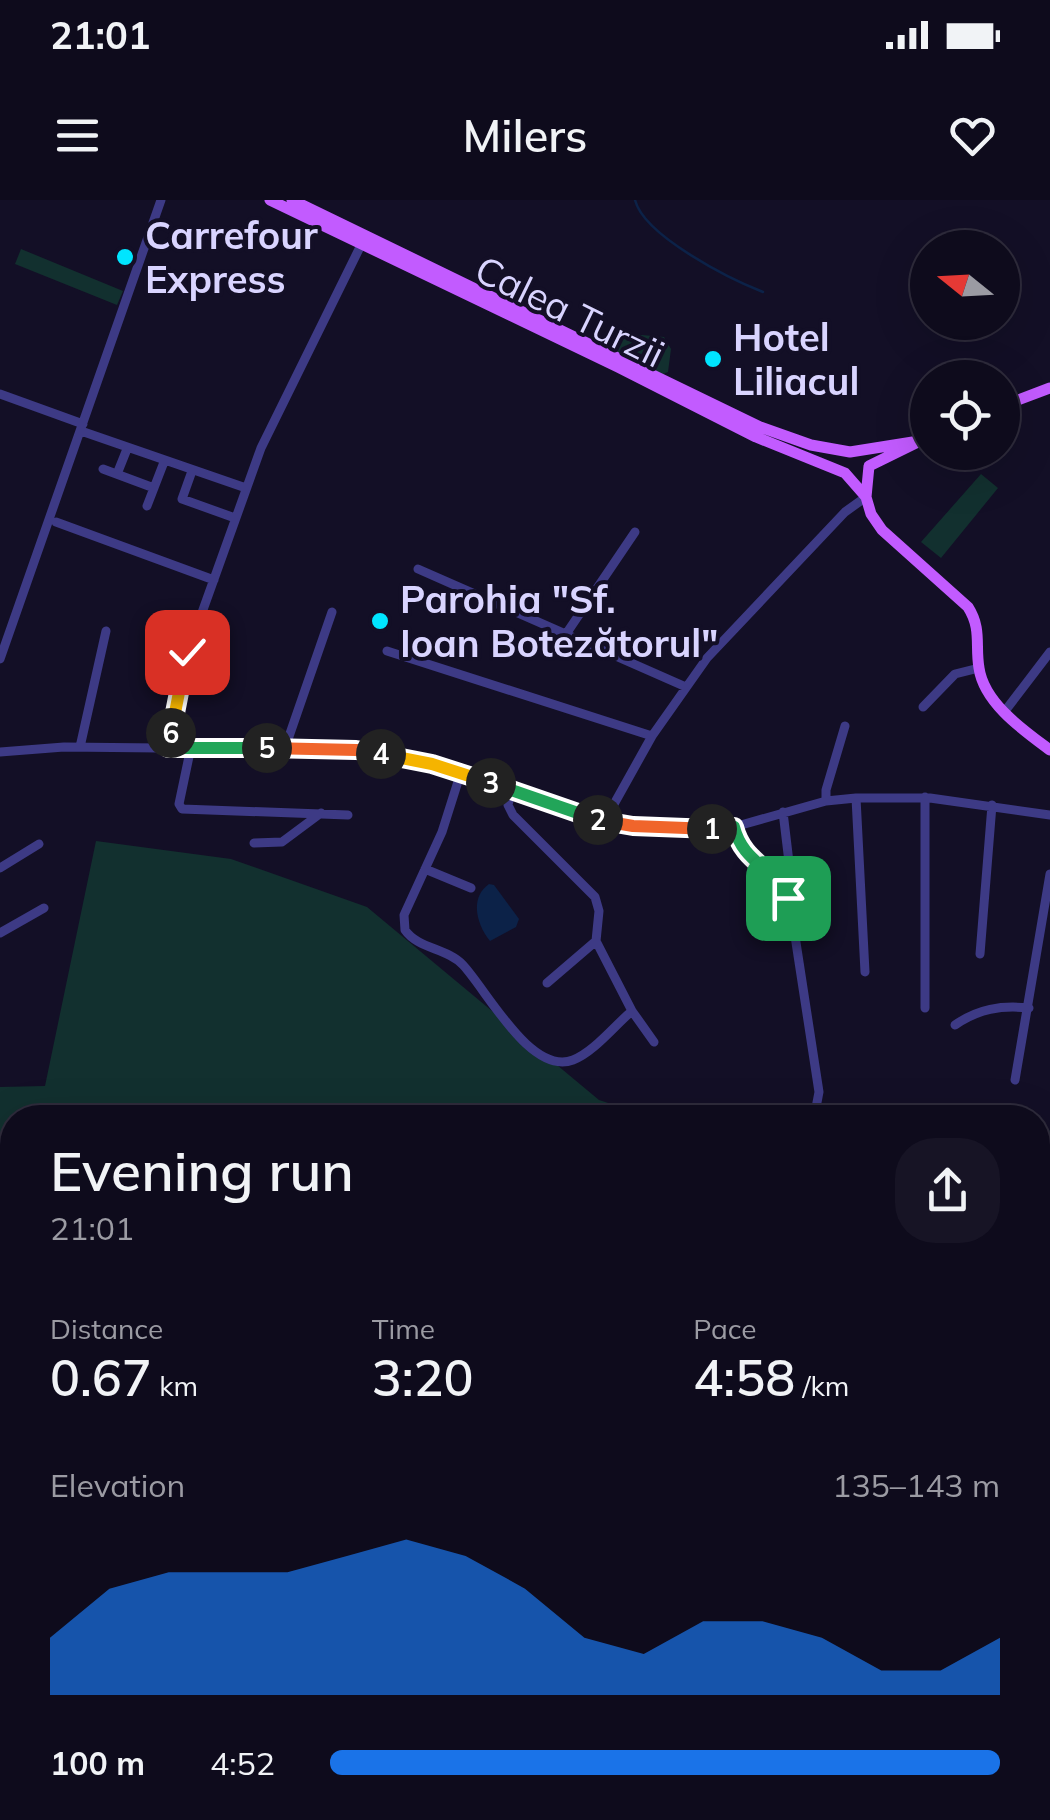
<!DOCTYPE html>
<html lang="en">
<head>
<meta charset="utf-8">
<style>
	:root { --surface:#0e0b1c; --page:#171425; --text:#f1f3f6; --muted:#9b9ba3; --line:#2e2b3b; --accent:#1a73e8 }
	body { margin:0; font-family:Mulish,sans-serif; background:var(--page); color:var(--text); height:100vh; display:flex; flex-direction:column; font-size:38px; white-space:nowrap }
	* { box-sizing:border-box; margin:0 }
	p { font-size:32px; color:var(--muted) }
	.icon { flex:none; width:55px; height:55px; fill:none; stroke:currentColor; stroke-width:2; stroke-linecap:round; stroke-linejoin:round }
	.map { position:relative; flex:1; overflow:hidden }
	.sheet { position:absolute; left:0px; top:905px; width:1050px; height:715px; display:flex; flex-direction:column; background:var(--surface); border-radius:40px 40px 0 0; box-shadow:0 10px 40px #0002,0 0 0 2px var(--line) }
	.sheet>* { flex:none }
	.needle { width:65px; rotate:288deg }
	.fabs { position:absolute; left:910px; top:30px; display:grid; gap:20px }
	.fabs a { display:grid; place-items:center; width:110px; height:110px; border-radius:50%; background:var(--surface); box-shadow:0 10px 40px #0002,0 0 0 2px var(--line); font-size:50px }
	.pin { position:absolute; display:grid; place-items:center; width:85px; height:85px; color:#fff; margin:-42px; border-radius:20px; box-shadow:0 5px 15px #0006 }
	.km { position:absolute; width:50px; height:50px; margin:-25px; border-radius:50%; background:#222; color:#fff; font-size:28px; line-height:50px; text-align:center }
	.round { display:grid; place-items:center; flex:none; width:105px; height:105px; border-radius:40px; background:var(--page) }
	.summary { display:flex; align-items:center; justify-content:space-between; height:170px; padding:0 50px }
	h1 { font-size:55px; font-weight:600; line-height:75px }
	.metrics { display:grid; grid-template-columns:repeat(3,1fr); gap:15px; height:170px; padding:10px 50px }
	.metrics div { display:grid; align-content:center }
	.metrics b { font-size:50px; font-weight:600 }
	.metrics small { font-size:28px; font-weight:400 }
	.metrics p { font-size:28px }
	.chart { height:280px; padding:20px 50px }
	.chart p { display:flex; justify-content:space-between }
	.chart svg { width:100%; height:180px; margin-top:10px; fill:var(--accent); opacity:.7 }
	ul { padding:0 50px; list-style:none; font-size:32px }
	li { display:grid; grid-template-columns:160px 120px 1fr; align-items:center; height:75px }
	li i { height:25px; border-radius:12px; background:var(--accent) }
	.status { display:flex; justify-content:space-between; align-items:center; height:70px; padding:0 50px; background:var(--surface); direction:ltr }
	.status svg { height:28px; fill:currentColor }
	header { display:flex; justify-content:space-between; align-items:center; height:130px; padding:0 50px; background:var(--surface); font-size:45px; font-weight:600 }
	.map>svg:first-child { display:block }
	.green { fill:#12302f }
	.water { fill:#0c2248 }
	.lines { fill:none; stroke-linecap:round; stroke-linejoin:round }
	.stream { stroke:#0c2248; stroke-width:2.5 }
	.minor { stroke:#3d3a85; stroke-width:9 }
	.major { stroke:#c25bff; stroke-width:11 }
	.split-1-casing { stroke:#fff; stroke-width:20 }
	.split-2-casing { stroke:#fff; stroke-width:20 }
	.split-3-casing { stroke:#fff; stroke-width:20 }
	.split-4-casing { stroke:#fff; stroke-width:20 }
	.split-5-casing { stroke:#fff; stroke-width:20 }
	.split-6-casing { stroke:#fff; stroke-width:20 }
	.split-7-casing { stroke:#fff; stroke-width:20 }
	.split-1 { stroke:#22a559; stroke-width:12 }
	.split-2 { stroke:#f0652b; stroke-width:12 }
	.split-3 { stroke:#22a559; stroke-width:12 }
	.split-4 { stroke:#f5b400; stroke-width:12 }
	.split-5 { stroke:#f0652b; stroke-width:12 }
	.split-6 { stroke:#22a559; stroke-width:12 }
	.split-7 { stroke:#f5b400; stroke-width:12 }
	.poi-dot { fill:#00e5ff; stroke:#130f26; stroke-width:4 }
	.labels { text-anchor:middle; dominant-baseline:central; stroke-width:8; stroke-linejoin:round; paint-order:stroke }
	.poi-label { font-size:38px; font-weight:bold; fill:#d9d4ff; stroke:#130f26; text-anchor:start }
	.street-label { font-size:38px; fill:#d9d4ff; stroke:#130f26 }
</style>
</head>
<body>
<div class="status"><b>21:01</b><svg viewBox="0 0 49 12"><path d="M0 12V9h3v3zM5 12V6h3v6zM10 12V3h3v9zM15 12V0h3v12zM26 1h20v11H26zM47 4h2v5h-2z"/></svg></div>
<header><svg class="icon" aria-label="menu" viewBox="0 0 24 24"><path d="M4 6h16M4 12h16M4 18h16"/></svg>Milers<svg class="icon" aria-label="heart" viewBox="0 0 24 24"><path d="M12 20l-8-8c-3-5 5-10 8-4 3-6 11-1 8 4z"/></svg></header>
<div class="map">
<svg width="1050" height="1620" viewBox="0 0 1050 1620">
	<rect width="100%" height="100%" fill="#130f26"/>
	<path class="green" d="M21 49 123 91 117 105 15 64Z
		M608 132 664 137 671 149 668 172 663 174 601 146 599 140Z
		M981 274 998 288 941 358 921 342Z
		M96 641 231 659 367 707 599 900 651 917 12 918V1469L0 1467V887L45 886Z
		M1050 930V1131L1048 1132 1038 1125V942Z
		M1038 1272H1050V1620H156L224 1608H1038Z"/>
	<path class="water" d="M489 684 494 685 519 719 516 727 490 741C477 725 469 698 489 684Z"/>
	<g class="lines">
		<path class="stream" d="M635 0C644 36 730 79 763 92
			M1038 1422 1050 1414
			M0 1516 6 1520 12 1533"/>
		<path class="minor" d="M0 194 83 224
			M81 231 246 288
			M103 269 154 288
			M192 271 182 299 235 318
			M117 274 127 249
			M147 306 164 262
			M56 322 214 380
			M418 369 686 487
			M566 434 635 332
			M387 451 652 536
			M0 459 161 0
			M923 507 955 474 979 468
			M1005 511 1050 452
			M80 547 106 431
			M191 547 179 604 182 609 348 615
			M168 548 185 460 261 248 362 43
			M285 548 332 412
			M0 552 64 547 356 550 461 572 571 613 612 624 672 629 734 627 826 601 856 598H930L1050 615
			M461 572 442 632 404 715 405 730C418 749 447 748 463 765 488 792 531 876 573 860 594 852 615 825 632 811L596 741 599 711 595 697 513 615 508 605 511 591
			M925 597V808
			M856 598 865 772
			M826 601V590L845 526
			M783 612 791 679 788 698
			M604 622 652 536 707 458 845 312 866 297
			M734 627C743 663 780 674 791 710L819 892 814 918
			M254 643 282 642 321 613
			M0 668 39 644
			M425 669 471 688
			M0 733 44 708
			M980 754 992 605
			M547 783 596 741
			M632 811 654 842
			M955 825C978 809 1001 805 1029 808
			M1015 880 1050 674
			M1038 1233 1049 1228
			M0 1487 12 1493
			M93 1608 171 1609
			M43 1620 50 1608"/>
		<path class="major" d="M270 0 618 167 756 237 845 273 866 297 871 314 882 330 968 407C982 429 975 445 979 468 984 503 1023 530 1050 550
			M292 0 760 227 811 245 850 252 919 241
			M1002 206 1050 188
			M866 297 869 266 928 237"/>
	</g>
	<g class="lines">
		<defs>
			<path id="split-1" d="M712 629 734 627C743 663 774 667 788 698"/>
			<path id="split-2" d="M598 620 633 626 712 629"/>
			<path id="split-3" d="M491 583 598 620"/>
			<path id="split-4" d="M381 554 432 564 491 583"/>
			<path id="split-5" d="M267 548 356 550 381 554"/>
			<path id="split-6" d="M171 533 168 548H267"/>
			<path id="split-7" d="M171 533 187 452"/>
		</defs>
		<use href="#split-1" class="split-1-casing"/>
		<use href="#split-2" class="split-2-casing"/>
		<use href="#split-3" class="split-3-casing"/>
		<use href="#split-4" class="split-4-casing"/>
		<use href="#split-5" class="split-5-casing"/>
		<use href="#split-6" class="split-6-casing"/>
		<use href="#split-7" class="split-7-casing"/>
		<use href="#split-1" class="split-1"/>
		<use href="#split-2" class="split-2"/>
		<use href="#split-3" class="split-3"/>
		<use href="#split-4" class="split-4"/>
		<use href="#split-5" class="split-5"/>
		<use href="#split-6" class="split-6"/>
		<use href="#split-7" class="split-7"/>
	</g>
	<g class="poi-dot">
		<circle cx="125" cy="57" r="10"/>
		<circle cx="713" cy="159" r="10"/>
		<circle cx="380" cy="421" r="10"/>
	</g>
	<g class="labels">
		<g class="poi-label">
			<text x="145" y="35">Carrefour<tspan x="145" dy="44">Express</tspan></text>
			<text x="733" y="137">Hotel<tspan x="733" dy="44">Liliacul</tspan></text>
			<text x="400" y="399">Parohia "Sf.<tspan x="400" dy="44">Ioan Botezătorul"</tspan></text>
		</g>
		<g class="street-label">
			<text transform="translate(570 111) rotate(26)">Calea Turzii</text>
		</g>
	</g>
</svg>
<div class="fabs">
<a><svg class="needle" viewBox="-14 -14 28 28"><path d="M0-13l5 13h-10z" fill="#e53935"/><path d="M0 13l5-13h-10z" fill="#9b9ba3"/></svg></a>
<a><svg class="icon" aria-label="locate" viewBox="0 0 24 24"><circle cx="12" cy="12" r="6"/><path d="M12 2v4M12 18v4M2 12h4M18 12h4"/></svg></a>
</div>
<div class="pin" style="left:788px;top:698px;background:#1e9e55"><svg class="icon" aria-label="arrive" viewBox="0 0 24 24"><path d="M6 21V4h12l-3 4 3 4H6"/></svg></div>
<div class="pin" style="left:187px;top:452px;background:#d93025"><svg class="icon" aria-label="check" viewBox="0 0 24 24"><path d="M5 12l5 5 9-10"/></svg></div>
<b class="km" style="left:712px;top:629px">1</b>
<b class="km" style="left:598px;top:620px">2</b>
<b class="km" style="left:491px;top:583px">3</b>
<b class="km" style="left:381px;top:554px">4</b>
<b class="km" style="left:267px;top:548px">5</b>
<b class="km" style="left:171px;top:533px">6</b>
<section class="sheet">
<div class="summary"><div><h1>Evening run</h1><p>21:01</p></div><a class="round"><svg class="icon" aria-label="share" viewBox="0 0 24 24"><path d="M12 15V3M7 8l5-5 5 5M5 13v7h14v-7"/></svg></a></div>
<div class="metrics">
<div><p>Distance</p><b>0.67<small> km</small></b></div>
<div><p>Time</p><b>3:20</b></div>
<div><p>Pace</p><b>4:58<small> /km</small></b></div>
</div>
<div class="chart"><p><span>Elevation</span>135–143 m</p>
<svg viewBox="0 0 160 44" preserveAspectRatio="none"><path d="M0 44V30L10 18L20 14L30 14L40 14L50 10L60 6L70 10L80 18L90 30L100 34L110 26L120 26L130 30L140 38L150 38L160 30V44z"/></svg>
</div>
<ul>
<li><b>100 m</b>4:52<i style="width:100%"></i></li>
</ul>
</section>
</div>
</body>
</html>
